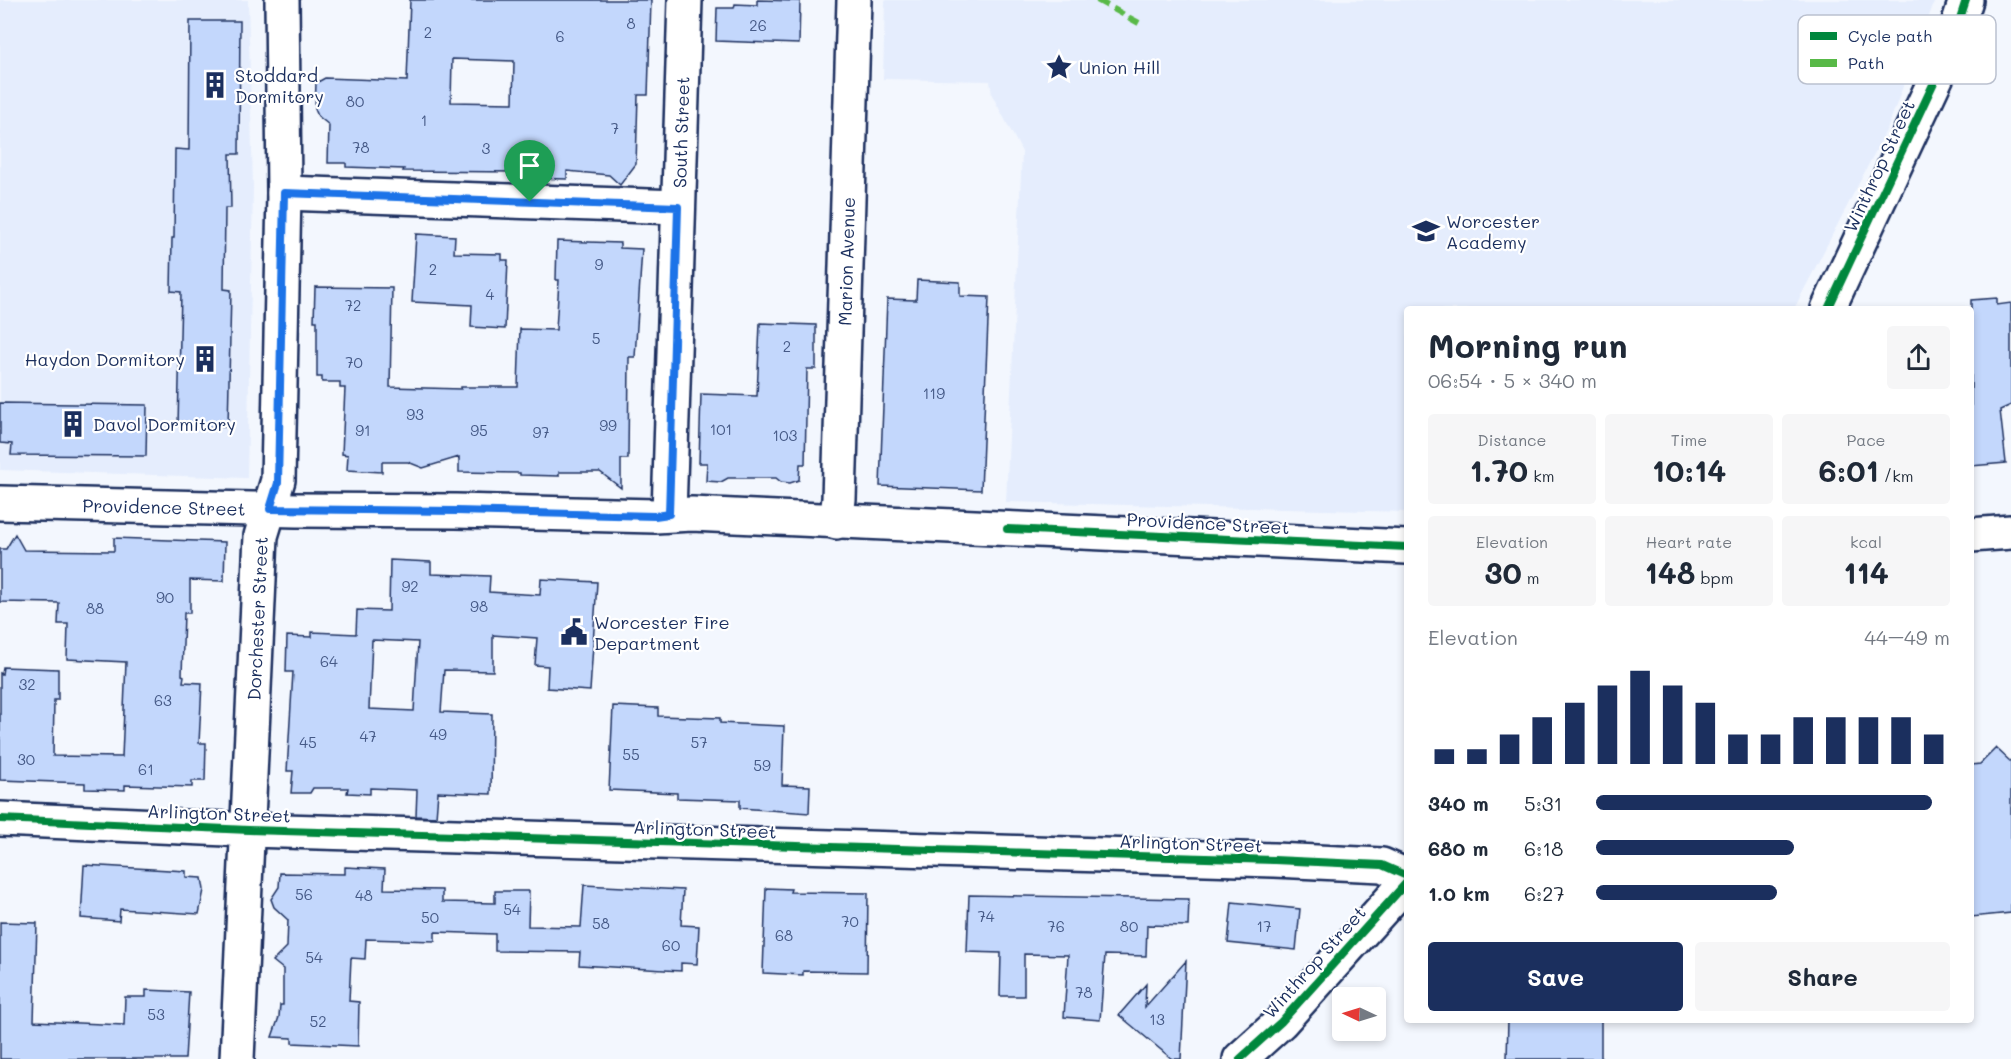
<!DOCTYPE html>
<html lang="en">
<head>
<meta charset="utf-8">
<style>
	:root { --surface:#fff; --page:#f6f6f7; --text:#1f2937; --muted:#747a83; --accent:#1b2f5e }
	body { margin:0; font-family:Mali,sans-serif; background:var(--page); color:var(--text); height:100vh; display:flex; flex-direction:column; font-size:22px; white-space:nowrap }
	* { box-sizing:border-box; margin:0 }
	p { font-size:20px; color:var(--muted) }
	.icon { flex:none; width:33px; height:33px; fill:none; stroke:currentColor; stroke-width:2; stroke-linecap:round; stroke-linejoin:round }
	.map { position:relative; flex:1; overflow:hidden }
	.panel { position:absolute; left:1404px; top:306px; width:570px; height:717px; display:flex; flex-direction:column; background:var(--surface); border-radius:6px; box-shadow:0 3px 9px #0003 }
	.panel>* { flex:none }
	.needle { width:39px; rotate:274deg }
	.tools { position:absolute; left:1332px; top:987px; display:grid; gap:12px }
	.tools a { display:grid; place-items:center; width:54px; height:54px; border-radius:6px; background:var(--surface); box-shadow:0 3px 9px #0003; font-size:30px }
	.pin { position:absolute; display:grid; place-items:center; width:51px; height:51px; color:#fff; margin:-62px -26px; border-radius:50% 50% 50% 0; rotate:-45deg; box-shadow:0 0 6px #0007 }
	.pin .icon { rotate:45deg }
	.round { display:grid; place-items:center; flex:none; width:63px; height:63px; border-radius:6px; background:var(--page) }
	.overview { display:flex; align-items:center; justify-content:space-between; height:102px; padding:0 24px }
	h1 { font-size:33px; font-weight:800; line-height:45px }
	.figures { display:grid; grid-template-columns:repeat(3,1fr); gap:9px; height:102px; padding:6px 24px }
	.figures div { display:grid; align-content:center; border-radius:6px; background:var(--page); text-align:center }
	.figures b { font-size:30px; font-weight:800 }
	.figures small { font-size:16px; font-weight:400 }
	.figures p { font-size:16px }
	.chart { height:168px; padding:12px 24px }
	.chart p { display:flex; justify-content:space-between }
	.chart svg { width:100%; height:108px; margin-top:6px; stroke:var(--accent); stroke-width:6 }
	.button { display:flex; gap:12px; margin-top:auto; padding:12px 24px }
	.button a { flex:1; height:69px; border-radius:6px; background:var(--accent); color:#fff; font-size:24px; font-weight:800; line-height:69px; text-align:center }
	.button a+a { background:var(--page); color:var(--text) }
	ul { padding:0 24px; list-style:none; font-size:20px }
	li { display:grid; grid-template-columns:96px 72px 1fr; align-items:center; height:45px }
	li i { height:15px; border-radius:8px; background:var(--accent) }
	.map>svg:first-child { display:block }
	.built { fill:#e5edfd }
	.building { fill:#c3d7fc; stroke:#1b2f5e; stroke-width:1.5; fill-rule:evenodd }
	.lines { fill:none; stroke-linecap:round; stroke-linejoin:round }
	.minor-casing { stroke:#1b2f5e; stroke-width:38 }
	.major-casing { stroke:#1b2f5e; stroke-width:38 }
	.minor { stroke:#fff; stroke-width:33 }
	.major { stroke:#fff; stroke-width:33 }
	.quiet { stroke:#58b947; stroke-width:6; stroke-dasharray:12 6; stroke-linecap:butt }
	.cycleway-casing { stroke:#fff; stroke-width:11 }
	.cycleway { stroke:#00873e; stroke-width:8 }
	.route-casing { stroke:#fff; stroke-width:12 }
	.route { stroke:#1a73e8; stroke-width:8 }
	.labels { text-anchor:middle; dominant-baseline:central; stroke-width:4.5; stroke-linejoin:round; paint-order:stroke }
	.number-label { font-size:15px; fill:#455986 }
	.poi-label { font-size:18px; fill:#1b2f5e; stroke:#fff; text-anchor:start }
	.street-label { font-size:18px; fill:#1b2f5e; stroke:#fff }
	.key { fill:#fff; stroke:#bbc1cf; stroke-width:1.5 }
	.key-label { font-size:16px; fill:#1b2f5e }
</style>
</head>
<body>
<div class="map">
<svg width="2011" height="1059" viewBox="0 0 2011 1059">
	<rect width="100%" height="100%" fill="#f3f7fe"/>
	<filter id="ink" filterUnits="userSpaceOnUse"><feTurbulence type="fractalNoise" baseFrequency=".0167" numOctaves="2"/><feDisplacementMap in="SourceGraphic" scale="12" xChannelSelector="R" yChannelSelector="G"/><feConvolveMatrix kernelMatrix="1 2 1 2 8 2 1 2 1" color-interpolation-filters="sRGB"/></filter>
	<g filter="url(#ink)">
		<path class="built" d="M0 0H248L253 187 247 478 0 470Z
			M885 0H1935L1888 127 1794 309H1407V512L1006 502 1022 152 992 95 990 81 883 79Z"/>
		<path class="building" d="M410 0H651L648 95H638L636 164 620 185 609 175 567 171V179L529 178V172L403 171 404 169 346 167V163H328L329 125 318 116 315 109 316 83 325 78 407 81ZM452 59 514 61 513 103 451 102Z
			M757 0 800 1 799 44 716 41 717 8H734L735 4 757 5Z
			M190 21H240L239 154H230L231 208H225L224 289 231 290 228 427 178 426 181 292 171 291 172 238H174L175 149 189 150Z
			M416 234 455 236 454 253 502 254V260H508L505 329 471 327 472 305 412 302Z
			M557 241 620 243V248L642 249 635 357H629L628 459H621V488L600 472H559V476L520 475V473L459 472V457L423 468 408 462H382V472L347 470 348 455 342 454 345 388H340V382H322V377H317V321H314L315 287 392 288 390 387 461 389V387H518L520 329 556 330 559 280H556Z
			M917 280 960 282V296L989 297 981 490 880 486 887 299 916 300Z
			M1997 298V305L2011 303V405L2000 410 2006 463 1971 466V300Z
			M760 323 816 325V369H807L805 464H800L799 480 790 483 781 482 776 478H728L721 482 706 481 707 463H699L701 394 757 396Z
			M0 403 147 405 146 456 11 455 12 444 0 443Z
			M15 534 24 550 114 551V538L225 542 224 581 190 580V613H184L182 675 184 676 183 682 202 683 199 743H206L205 781H192V787L125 785V790L85 789V783L0 780V673L2 674 3 667 58 669V700H54L53 756 122 757 126 662 67 659 68 624H58L59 603 0 602V549H6Z
			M390 560 431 562V574L490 576 489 592 540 595 541 579 597 582 590 691 547 688 548 666 535 665 537 638 493 635V671L444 670 441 712 492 714 491 794 438 792 436 817 416 816 417 790 370 788V794L347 793 348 788H313L310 793H291L293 771H287L293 672H286L287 636 312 637V632L356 634 357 610 389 611ZM372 640 418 642 414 711 369 709Z
			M613 706 658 708V716L720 718V723L784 726 782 785 810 786 809 813 740 808V800L677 798V793L609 790Z
			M1996 748 2011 762V913L1971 917V765L1980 764Z
			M84 865 186 871V877L202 878 204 890 199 914 120 909 119 921 81 918Z
			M345 867 385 869 384 889 442 890V902L495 903V891H529L528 926 581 927 584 885 683 890 681 925 699 926 697 964 681 963V971L579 965 580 952 495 951V934L435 932V941L366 939 365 959 351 958 349 1001 359 1002 358 1046 292 1043V1038L272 1037 279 1017 280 1005H283V969L273 961 287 947 288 920 274 907 271 899 279 887 280 873 345 874Z
			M766 888 791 889 790 892 868 893 867 972 803 971V975L763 973Z
			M969 895 1189 899 1188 926 1147 925 1146 956 1105 955 1100 1020 1064 1017 1068 955 1024 954V996H1000L1001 953 967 952Z
			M1232 902 1300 909 1296 950 1228 943Z
			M0 922 37 923 34 1021 124 1025 125 997H146V990L189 992 185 1059H0Z
			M1186 961 1181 1059H1172L1119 1015 1146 984 1145 1007Z
			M1508 1020H1601V1059H1507Z"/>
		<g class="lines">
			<defs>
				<g id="minor">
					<path d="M284 193 678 207"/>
					<path d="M1828 309 1951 46 1966 0"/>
					<path id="s1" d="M0 503 296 510 456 511 655 516 692 514 1407 547"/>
					<path id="s2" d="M669 514 685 0"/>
					<path id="s3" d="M836 522 839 499 854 0"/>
					<path d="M0 819 249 830 1274 860 1382 865 1407 876"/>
					<path id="s4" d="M237 1059 261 536 278 480 284 193 282 0"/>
				</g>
				<path id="major" d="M1971 535 2011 532
					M1240 1059 1281 1022 1407 882"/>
			</defs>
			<use href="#minor" class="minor-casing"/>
			<use href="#major" class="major-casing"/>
			<use href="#minor" class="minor"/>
			<use href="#major" class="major"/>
			<path class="quiet" d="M1097 0 1139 23"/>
			<defs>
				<path id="cycleway" d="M1828 309 1951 46 1966 0
					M1007 529 1407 547
					M0 819 249 830 1274 860 1382 865 1407 876
					M1240 1059 1281 1022 1407 882"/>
			</defs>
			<use href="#cycleway" class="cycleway-casing"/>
			<use href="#cycleway" class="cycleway"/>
		</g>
	</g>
	<g class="lines" filter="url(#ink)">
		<defs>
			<path id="route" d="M284 193 678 207 669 514 655 516 456 511 270 509 278 483Z"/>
		</defs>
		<use href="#route" class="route-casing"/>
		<use href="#route" class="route"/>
	</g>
	<defs>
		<symbol id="sight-bare" viewBox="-9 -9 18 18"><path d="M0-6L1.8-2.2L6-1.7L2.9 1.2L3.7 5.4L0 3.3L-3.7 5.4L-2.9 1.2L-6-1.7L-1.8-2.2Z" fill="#1b2f5e" stroke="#fff" stroke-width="2.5" paint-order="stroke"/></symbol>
		<symbol id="building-bare" viewBox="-9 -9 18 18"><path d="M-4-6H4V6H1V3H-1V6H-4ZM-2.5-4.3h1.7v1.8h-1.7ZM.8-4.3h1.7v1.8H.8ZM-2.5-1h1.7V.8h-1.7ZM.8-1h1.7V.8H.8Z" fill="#1b2f5e" stroke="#fff" stroke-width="2.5" paint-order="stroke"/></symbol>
		<symbol id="school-bare" viewBox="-9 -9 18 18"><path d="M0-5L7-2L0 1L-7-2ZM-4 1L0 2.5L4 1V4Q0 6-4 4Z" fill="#1b2f5e" stroke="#fff" stroke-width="2.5" paint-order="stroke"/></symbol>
		<symbol id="civic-bare" viewBox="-9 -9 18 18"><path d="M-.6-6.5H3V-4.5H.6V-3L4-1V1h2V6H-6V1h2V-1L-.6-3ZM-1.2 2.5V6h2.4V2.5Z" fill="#1b2f5e" stroke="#fff" stroke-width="2.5" paint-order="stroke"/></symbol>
	</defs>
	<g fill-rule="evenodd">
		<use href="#sight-bare" x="1040" y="48" width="38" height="38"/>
		<use href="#building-bare" x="196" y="66" width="38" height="38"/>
		<use href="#school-bare" x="1407" y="212" width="38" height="38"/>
		<use href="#building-bare" x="186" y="340" width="38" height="38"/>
		<use href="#building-bare" x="54" y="405" width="38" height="38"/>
		<use href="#civic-bare" x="555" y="613" width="38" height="38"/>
	</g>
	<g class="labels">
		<g class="number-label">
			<text x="631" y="23">8</text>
			<text x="758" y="25">26</text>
			<text x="428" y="32">2</text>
			<text x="560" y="36">6</text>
			<text x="355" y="101">80</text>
			<text x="424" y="120">1</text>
			<text x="615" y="128">7</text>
			<text x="361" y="147">78</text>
			<text x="486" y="148">3</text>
			<text x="599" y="264">9</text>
			<text x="433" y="269">2</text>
			<text x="490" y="294">4</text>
			<text x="353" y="305">72</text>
			<text x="596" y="338">5</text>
			<text x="787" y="346">2</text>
			<text x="354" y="362">70</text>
			<text x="934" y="393">119</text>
			<text x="415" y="414">93</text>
			<text x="608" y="425">99</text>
			<text x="721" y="429">101</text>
			<text x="363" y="430">91</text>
			<text x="479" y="430">95</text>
			<text x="541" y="432">97</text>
			<text x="785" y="435">103</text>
			<text x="410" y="586">92</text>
			<text x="165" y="597">90</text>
			<text x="479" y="606">98</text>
			<text x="95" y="608">88</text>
			<text x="329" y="661">64</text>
			<text x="27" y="684">32</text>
			<text x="163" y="700">63</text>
			<text x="438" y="734">49</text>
			<text x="368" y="736">47</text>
			<text x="308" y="742">45</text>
			<text x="699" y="742">57</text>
			<text x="631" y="754">55</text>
			<text x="26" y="759">30</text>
			<text x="762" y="765">59</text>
			<text x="146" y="769">61</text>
			<text x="304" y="894">56</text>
			<text x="364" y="895">48</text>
			<text x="512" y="909">54</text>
			<text x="986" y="916">74</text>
			<text x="430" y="917">50</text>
			<text x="850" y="921">70</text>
			<text x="601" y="923">58</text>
			<text x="1056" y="926">76</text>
			<text x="1129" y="926">80</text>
			<text x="1264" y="926">17</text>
			<text x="784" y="935">68</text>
			<text x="671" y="945">60</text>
			<text x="314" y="957">54</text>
			<text x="1084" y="992">78</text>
			<text x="156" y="1014">53</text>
			<text x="1157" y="1019">13</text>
			<text x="318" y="1021">52</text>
		</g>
		<g class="poi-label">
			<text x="1079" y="67">Union Hill</text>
			<text x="235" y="75">Stoddard<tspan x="235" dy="21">Dormitory</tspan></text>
			<text x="1446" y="221">Worcester<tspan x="1446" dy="21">Academy</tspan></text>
			<text x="185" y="359" text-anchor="end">Haydon Dormitory</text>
			<text x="93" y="424">Davol Dormitory</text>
			<text x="594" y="622">Worcester Fire<tspan x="594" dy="21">Department</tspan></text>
		</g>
		<g class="street-label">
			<text stroke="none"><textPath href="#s2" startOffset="382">South Street</textPath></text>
			<text transform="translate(1879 166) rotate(-65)">Winthrop Street</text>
			<text stroke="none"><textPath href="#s3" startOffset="261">Marion Avenue</textPath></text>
			<text stroke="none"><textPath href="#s1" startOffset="164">Providence Street</textPath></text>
			<text transform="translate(1208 523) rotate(3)">Providence Street</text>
			<text stroke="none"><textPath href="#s4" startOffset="441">Dorchester Street</textPath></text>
			<text transform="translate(219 813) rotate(2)">Arlington Street</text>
			<text transform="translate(705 829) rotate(2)">Arlington Street</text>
			<text transform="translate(1191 843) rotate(2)">Arlington Street</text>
			<text transform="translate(1314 962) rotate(-48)">Winthrop Street</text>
		</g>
	</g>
	<rect x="1798" y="15" width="198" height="69" rx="9" class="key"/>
	<rect x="1810" y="32" width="27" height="8" fill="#00873e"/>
	<rect x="1810" y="59" width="27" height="8" fill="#58b947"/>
	<g class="key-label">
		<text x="1848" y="42">Cycle path</text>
		<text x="1848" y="69">Path</text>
	</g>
</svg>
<div class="tools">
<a><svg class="needle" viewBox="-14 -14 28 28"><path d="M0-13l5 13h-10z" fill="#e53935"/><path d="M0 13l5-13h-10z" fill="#747a83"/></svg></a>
</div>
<div class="pin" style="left:530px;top:202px;background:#1e9e55"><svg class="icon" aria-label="arrive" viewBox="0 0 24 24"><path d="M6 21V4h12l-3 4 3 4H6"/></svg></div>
<section class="panel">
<div class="overview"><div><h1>Morning run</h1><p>06:54 · 5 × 340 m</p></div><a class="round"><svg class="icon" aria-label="share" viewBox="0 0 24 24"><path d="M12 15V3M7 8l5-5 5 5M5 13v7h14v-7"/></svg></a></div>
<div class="figures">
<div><p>Distance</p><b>1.70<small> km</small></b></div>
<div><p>Time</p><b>10:14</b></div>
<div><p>Pace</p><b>6:01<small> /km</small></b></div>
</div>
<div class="figures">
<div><p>Elevation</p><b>30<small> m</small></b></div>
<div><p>Heart rate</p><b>148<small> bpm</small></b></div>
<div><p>kcal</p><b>114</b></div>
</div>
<div class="chart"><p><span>Elevation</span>44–49 m</p>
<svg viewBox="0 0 160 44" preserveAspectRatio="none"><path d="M5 44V38M15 44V38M25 44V32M35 44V25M45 44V19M55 44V12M65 44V6M75 44V12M85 44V19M95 44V32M105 44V32M115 44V25M125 44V25M135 44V25M145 44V25M155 44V32"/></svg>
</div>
<ul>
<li><b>340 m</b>5:31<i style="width:95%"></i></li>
<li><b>680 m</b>6:18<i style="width:56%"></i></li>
<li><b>1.0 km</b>6:27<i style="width:51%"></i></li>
</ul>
<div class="button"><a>Save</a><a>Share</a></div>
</section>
</div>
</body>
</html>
